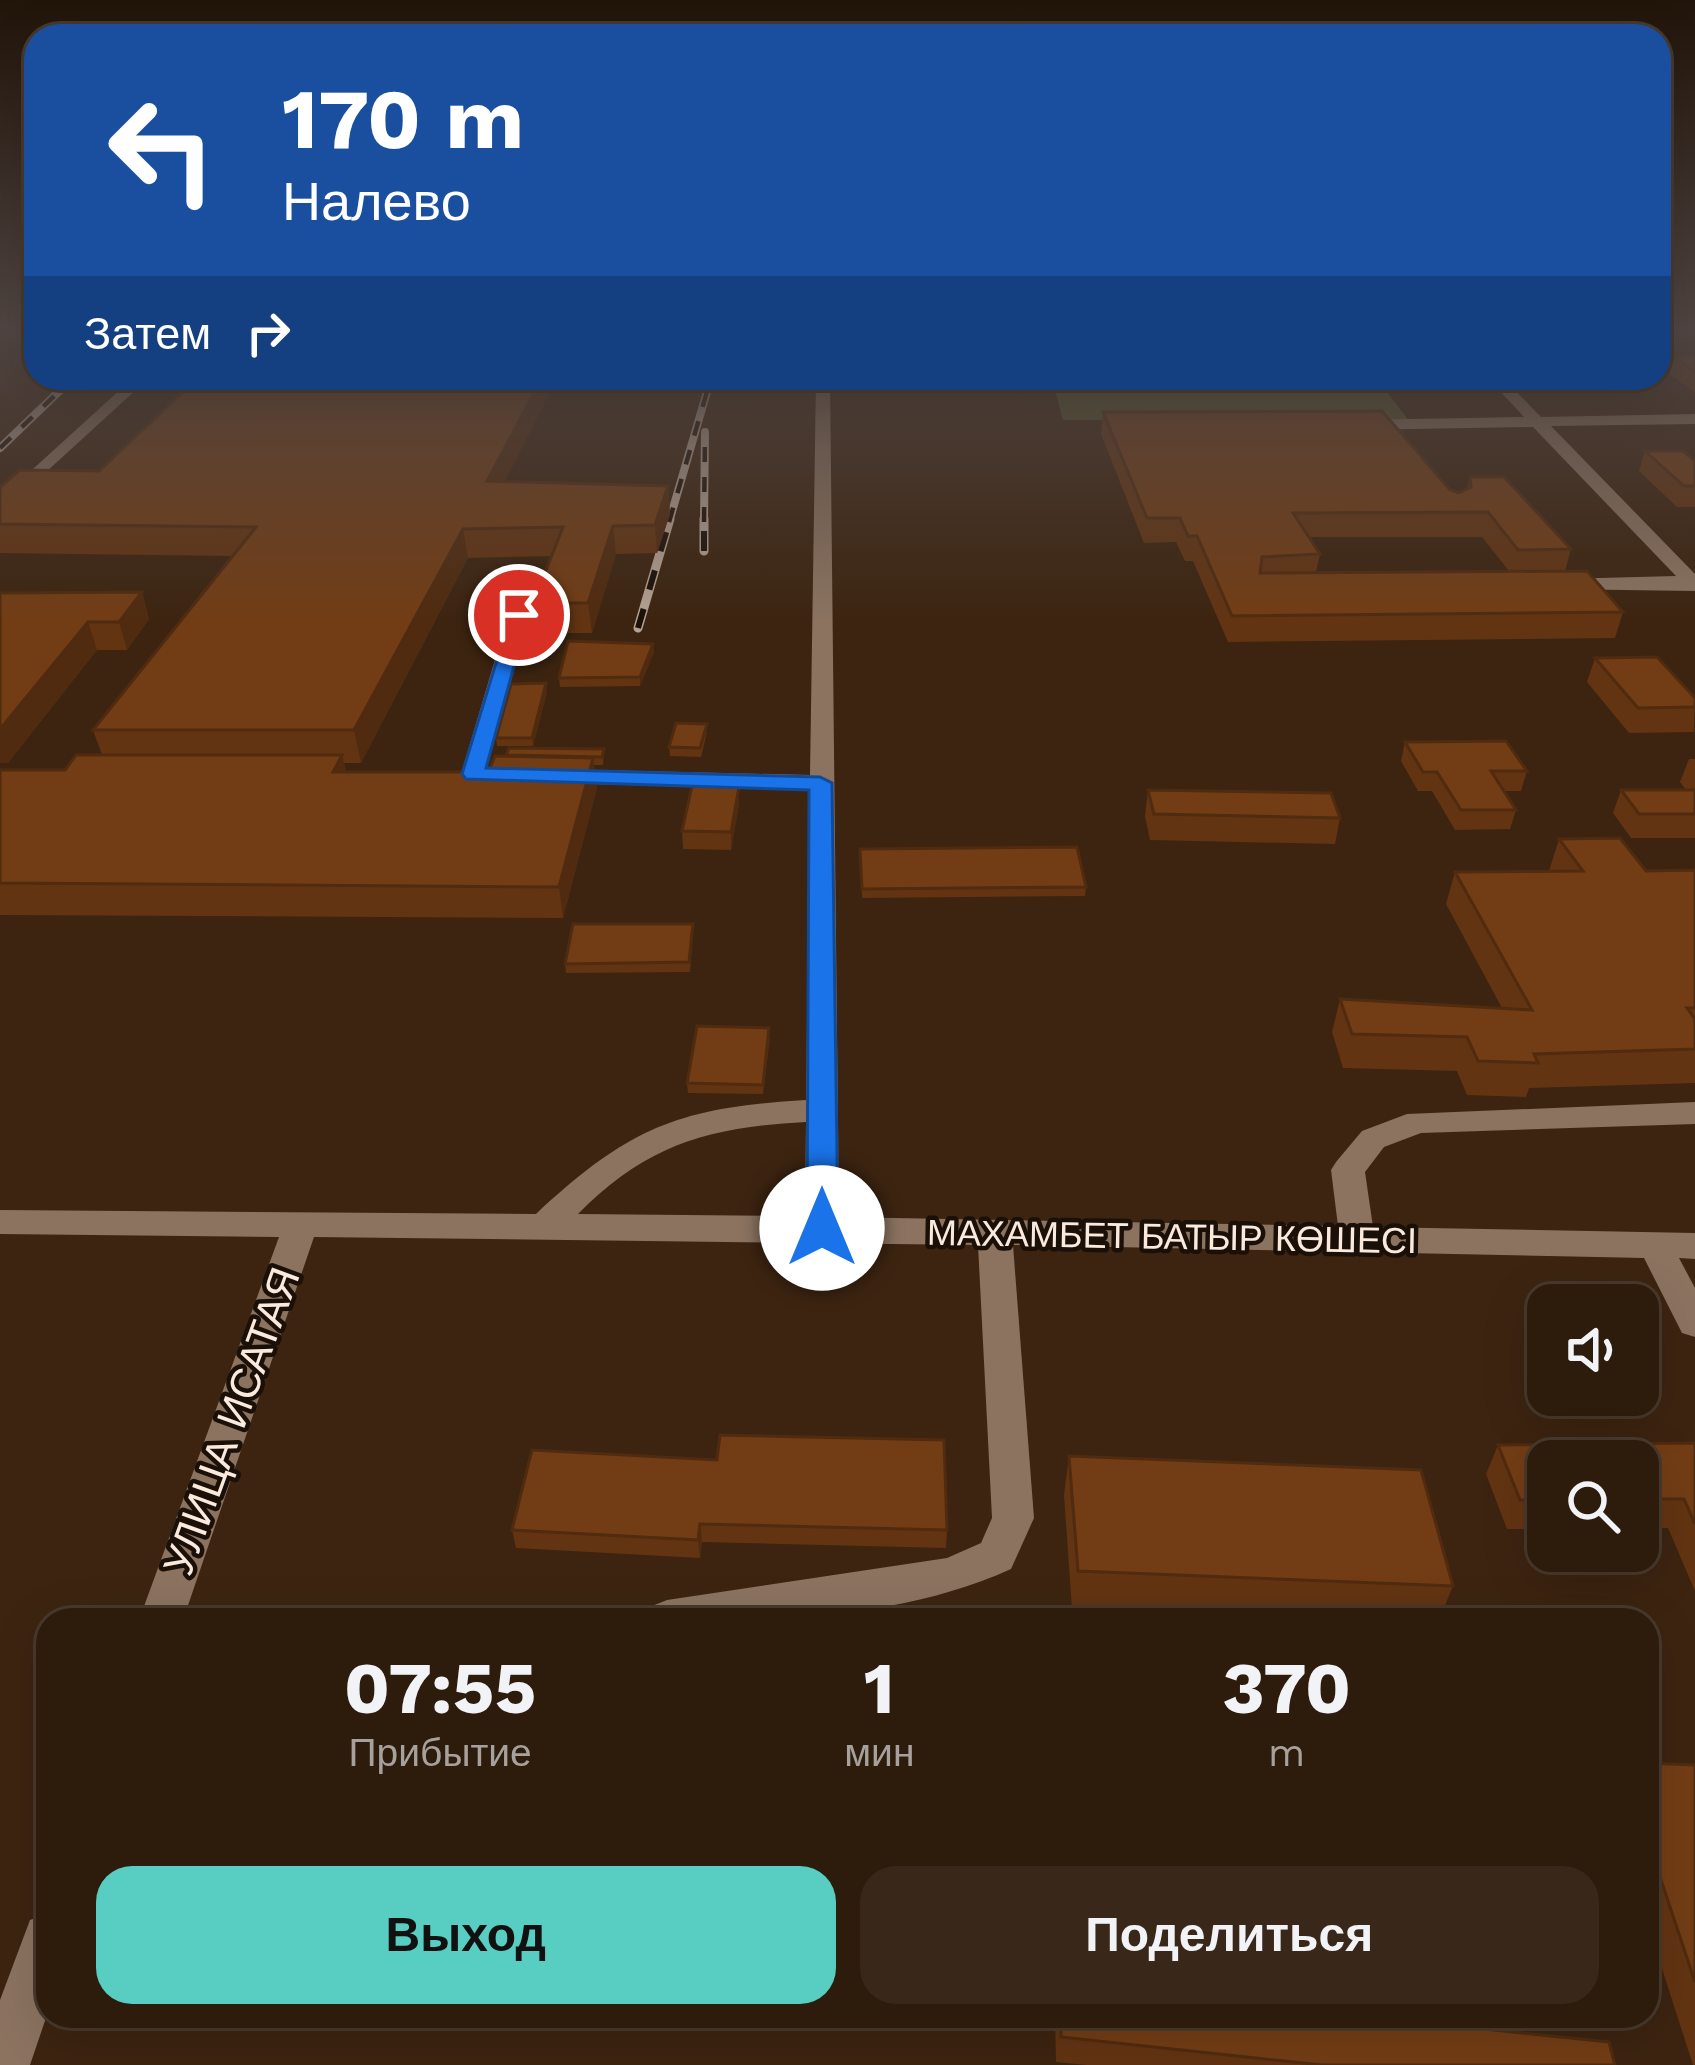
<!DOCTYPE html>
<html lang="ru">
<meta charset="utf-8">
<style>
body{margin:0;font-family:"Work Sans",sans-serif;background:#39281a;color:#f1f3f6;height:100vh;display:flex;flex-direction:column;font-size:45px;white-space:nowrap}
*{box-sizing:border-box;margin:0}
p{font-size:39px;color:#a7a19d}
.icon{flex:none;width:66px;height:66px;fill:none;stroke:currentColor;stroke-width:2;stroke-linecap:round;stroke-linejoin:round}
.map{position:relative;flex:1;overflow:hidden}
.drawer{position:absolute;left:36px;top:1608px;width:1623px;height:420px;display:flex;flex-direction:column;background:#2d1b0c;border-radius:36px;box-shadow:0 12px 48px #0002,0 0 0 3px #48392d}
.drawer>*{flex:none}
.top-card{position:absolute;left:24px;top:24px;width:1647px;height:366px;border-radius:36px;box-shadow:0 12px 48px #0002,0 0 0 3px #48392d;background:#1a4fa0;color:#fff;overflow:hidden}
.fabs{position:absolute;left:1527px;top:1284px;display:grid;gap:24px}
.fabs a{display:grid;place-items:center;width:132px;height:132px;border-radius:24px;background:#2d1b0c;box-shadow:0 12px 48px #0002,0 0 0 3px #48392d;font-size:60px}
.pin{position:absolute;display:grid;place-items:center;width:102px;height:102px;color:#fff;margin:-51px;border:6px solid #fff;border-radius:50%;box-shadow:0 3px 12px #0007}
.me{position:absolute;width:132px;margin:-66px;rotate:0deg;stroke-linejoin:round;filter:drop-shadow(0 0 9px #0008)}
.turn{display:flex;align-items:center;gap:42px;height:252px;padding:0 60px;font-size:54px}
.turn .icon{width:156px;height:156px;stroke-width:2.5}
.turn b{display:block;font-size:84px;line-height:102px}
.then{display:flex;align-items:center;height:114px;padding:0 60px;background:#0003;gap:24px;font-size:45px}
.eta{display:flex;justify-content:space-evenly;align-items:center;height:204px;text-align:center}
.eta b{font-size:72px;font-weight:700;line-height:84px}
.cta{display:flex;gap:24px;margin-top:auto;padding:24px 60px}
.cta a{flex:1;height:138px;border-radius:36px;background:#57cec1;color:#111;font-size:48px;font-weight:700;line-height:138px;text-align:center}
.cta a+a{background:#39281a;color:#f1f3f6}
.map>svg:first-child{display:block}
.green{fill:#54572b}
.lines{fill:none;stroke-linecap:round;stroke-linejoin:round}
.minor{fill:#8b7360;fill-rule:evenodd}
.rail-far1-casing{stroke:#b4a192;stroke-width:8}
.rail-casing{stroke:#b4a192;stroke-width:9}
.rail-far1{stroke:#1b1008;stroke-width:4.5;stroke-dasharray:15;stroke-linecap:butt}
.rail{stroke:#1b1008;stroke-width:6;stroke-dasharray:20;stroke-linecap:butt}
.wall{fill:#623412;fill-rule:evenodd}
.shaded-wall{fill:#502b0f}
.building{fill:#723d15;stroke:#502b0f;stroke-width:3}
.route{fill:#1a73e8;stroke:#114b97;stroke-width:3}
.labels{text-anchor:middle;stroke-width:9;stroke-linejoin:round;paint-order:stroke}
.street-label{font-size:36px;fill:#faeade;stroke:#1b1008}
.near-street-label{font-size:42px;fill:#faeade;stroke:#1b1008}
</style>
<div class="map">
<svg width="1695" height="2065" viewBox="0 0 1695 2065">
<rect width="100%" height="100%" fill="#3c2410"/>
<path class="green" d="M1086 378H1358L1384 388 1409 421 1063 420 1053 384Z"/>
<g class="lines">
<path class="minor" d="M133 378H149L0 514V499Z
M816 378H830L839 1217 1338 1226 1331 1170 1336 1162 1362 1131 1407 1114 1695 1102V1124L1421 1133 1384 1147 1365 1172 1373 1227 1695 1233V1259L1679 1258 1695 1288V1337L1682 1333 1644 1258 1013 1245 1034 1518 1011 1569C896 1621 769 1620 645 1620L652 1606 667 1600 947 1558 981 1543 992 1518 978 1245 314 1237 183 1620H139L279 1237 0 1234V1210L536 1214C630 1127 678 1108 806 1100L810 790 557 783 545 776 557 769 810 775ZM806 1122 805 1216 578 1214C647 1144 709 1127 806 1122Z
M1488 378H1503L1541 417 1695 414V424L1551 426 1695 574V591L1553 589 1550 585 1560 579 1676 576 1533 427 1355 430 1347 425 1355 420 1524 417Z
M530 570 540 576 485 774 473 781 464 779 461 774 520 576Z
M48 1913V2012L30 2065H0V2000L30 1920Z"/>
<g class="rail-far1-casing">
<path id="rail-far1" d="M742 388 743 378
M0 448 73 378
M669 522 711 378
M704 522 705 432"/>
</g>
<g class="rail-casing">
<path id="rail" d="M704 551V519
M638 628 670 519"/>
</g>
<use href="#rail-far1" class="rail-far1"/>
<use href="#rail" class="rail"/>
</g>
<path class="wall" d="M1672 356H1695V393L1667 372Z
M198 378H548L550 392 504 482 668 486 670 514 657 553 616 554 592 633H537L533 603 551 556 468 558 361 763H344L346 772H488L506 756 604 749 603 765H594L597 788 563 918 0 915V770H65L102 755 93 730 233 556 0 553V487L99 471Z
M1103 412 1459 493 1467 489 1470 477 1571 549 1565 571 1623 612 1615 638 1228 642 1193 561H1185L1176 542 1144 543 1101 434ZM1309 537H1482L1509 571 1316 572 1320 554Z
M1645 451 1695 461V507H1677L1639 471Z
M142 592 149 619 127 650H97L8 763 0 593Z
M654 652 640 686 560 687 559 678Z
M1595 658 1695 698 1694 732 1629 733 1587 682Z
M547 692 533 746H497L496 738Z
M707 732 701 757 670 756 669 747Z
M1405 742 1527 771 1521 791H1504L1516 810 1510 829 1455 830 1432 791H1418L1401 761Z
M1689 759H1695V838H1631L1613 813 1621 790H1686L1680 782Z
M739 787V804L731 850 683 849 682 831Z
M1148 790 1340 818 1335 844 1150 840 1145 816Z
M1559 839 1646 871 1695 870V1083L1529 1088 1526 1097 1467 1095 1457 1071 1343 1068 1332 1032 1340 999 1502 1008 1446 904 1455 872 1549 871Z
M860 849 1086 887 1085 896 862 898Z
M693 933 690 972 566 973 565 964Z
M770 1037 763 1094 688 1093 687 1083Z
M1695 1443V1591L1668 1528H1638V1461H1548V1529H1507L1486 1474 1498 1445Z
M532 1450 947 1530 946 1548 702 1542 700 1558 516 1548 512 1530Z
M1069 1456 1453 1586 1439 1620H1346L1072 1609 1064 1495Z
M1647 1763 1695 1765V2065H1693L1647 1922Z
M1055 2016H1359L1615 2065H1087L1056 2062Z"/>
<path class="shaded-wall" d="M542 378H548L550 392 491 509 487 481Z
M668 486 670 514 657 553 655 525Z
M613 526 616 554 592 633 588 603Z
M463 529 468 558 361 763 354 730Z
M142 592 149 619 127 650 119 622Z
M88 622 97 650 8 763H0V729Z
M653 644 654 652 640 686V677Z
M546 683 547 692 533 746 532 738Z
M342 755 349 785 333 772Z
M593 758 597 788 563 918 559 887Z
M739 787V804L731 850V832Z
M700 1524 702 1542 700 1558 698 1540Z"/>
<path class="building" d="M1672 356H1695V372Z
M198 378H542L487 481 668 486 655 525 613 526 588 603H533L563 527 463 529 354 730H93L256 527 0 524V487L20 470 99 471Z
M1382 411 1450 490 1459 493 1471 487 1470 477H1504L1571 549 1518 550 1488 512 1293 513 1320 554 1262 557 1260 573 1587 571 1623 612 1232 616 1197 536H1188L1180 518H1147L1103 412Z
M1645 451H1683L1695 461V486H1684Z
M142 592 119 622H88L0 729V593Z
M568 641 653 644 640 677 559 678Z
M1657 657 1695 698V707L1638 708 1595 658Z
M546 683 532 738H496L511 684Z
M676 723 707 724 700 748 669 747Z
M1506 741 1527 771H1491L1516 810H1461L1437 772H1423L1405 742Z
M509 748 604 749 602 757 506 755Z
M76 755H342L333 772H488L495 756 593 758 559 887 0 883V770H65Z
M692 786 739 787 731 832 682 831Z
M1148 790 1331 793 1340 818 1154 814Z
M1621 790H1695V814H1639Z
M1620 838 1646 871 1695 870V1008H1687L1695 1019V1049L1534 1054 1538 1063 1478 1061 1467 1037 1352 1034 1340 999 1532 1010 1455 872 1583 871 1559 839Z
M1077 847 1086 887 862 889 860 849Z
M573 924H693L689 962 565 964Z
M697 1026 769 1028 763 1085 687 1083Z
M720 1435 944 1440 947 1530 700 1524 698 1540 512 1530 532 1450 717 1460Z
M1695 1443V1524L1684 1499H1638V1461H1548V1500H1520L1498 1445Z
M1069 1456 1421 1470 1453 1586 1078 1571Z
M1647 1763 1695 1765V1982L1647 1838Z
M1061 2016H1359L1609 2042 1615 2065H1322L1061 2037Z"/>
<linearGradient id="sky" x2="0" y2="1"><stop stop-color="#211409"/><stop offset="0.53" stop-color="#504542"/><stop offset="1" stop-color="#504542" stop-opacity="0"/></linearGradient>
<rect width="1695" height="622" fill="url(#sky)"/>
<path class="route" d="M512 611 528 615 486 768 820 777 832 783 838 1228 833 1237H811L807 1228 809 790 466 779 462 774Z"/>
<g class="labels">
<g class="street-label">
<text transform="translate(1172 1236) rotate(1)" y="13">МАХАМБЕТ БАТЫР КӨШЕСІ</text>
</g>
<g class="near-street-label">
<text transform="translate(231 1421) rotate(-70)" y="15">УЛИЦА ИСАТАЯ</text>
</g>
</g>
</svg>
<div class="fabs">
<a><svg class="icon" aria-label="sound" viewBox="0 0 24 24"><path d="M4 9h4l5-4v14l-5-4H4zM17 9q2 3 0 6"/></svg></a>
<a><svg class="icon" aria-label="search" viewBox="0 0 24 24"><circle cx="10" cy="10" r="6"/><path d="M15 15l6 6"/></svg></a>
</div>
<div class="pin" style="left:519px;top:615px;background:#d93025"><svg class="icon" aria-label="arrive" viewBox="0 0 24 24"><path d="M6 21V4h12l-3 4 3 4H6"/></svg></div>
<svg class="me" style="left:822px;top:1228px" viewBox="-20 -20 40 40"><circle r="19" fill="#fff"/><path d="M0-13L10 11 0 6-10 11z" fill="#1a73e8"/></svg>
<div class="top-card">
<div class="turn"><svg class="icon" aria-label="left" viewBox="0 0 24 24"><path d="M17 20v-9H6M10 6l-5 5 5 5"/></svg><div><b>170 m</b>Налево</div></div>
<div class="then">Затем<svg class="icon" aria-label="right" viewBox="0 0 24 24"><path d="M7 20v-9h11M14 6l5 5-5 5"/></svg></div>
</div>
<section class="drawer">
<div class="eta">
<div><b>07:55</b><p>Прибытие</p></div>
<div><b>1</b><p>мин</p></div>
<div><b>370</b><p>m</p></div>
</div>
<div class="cta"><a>Выход</a><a>Поделиться</a></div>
</section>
</div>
